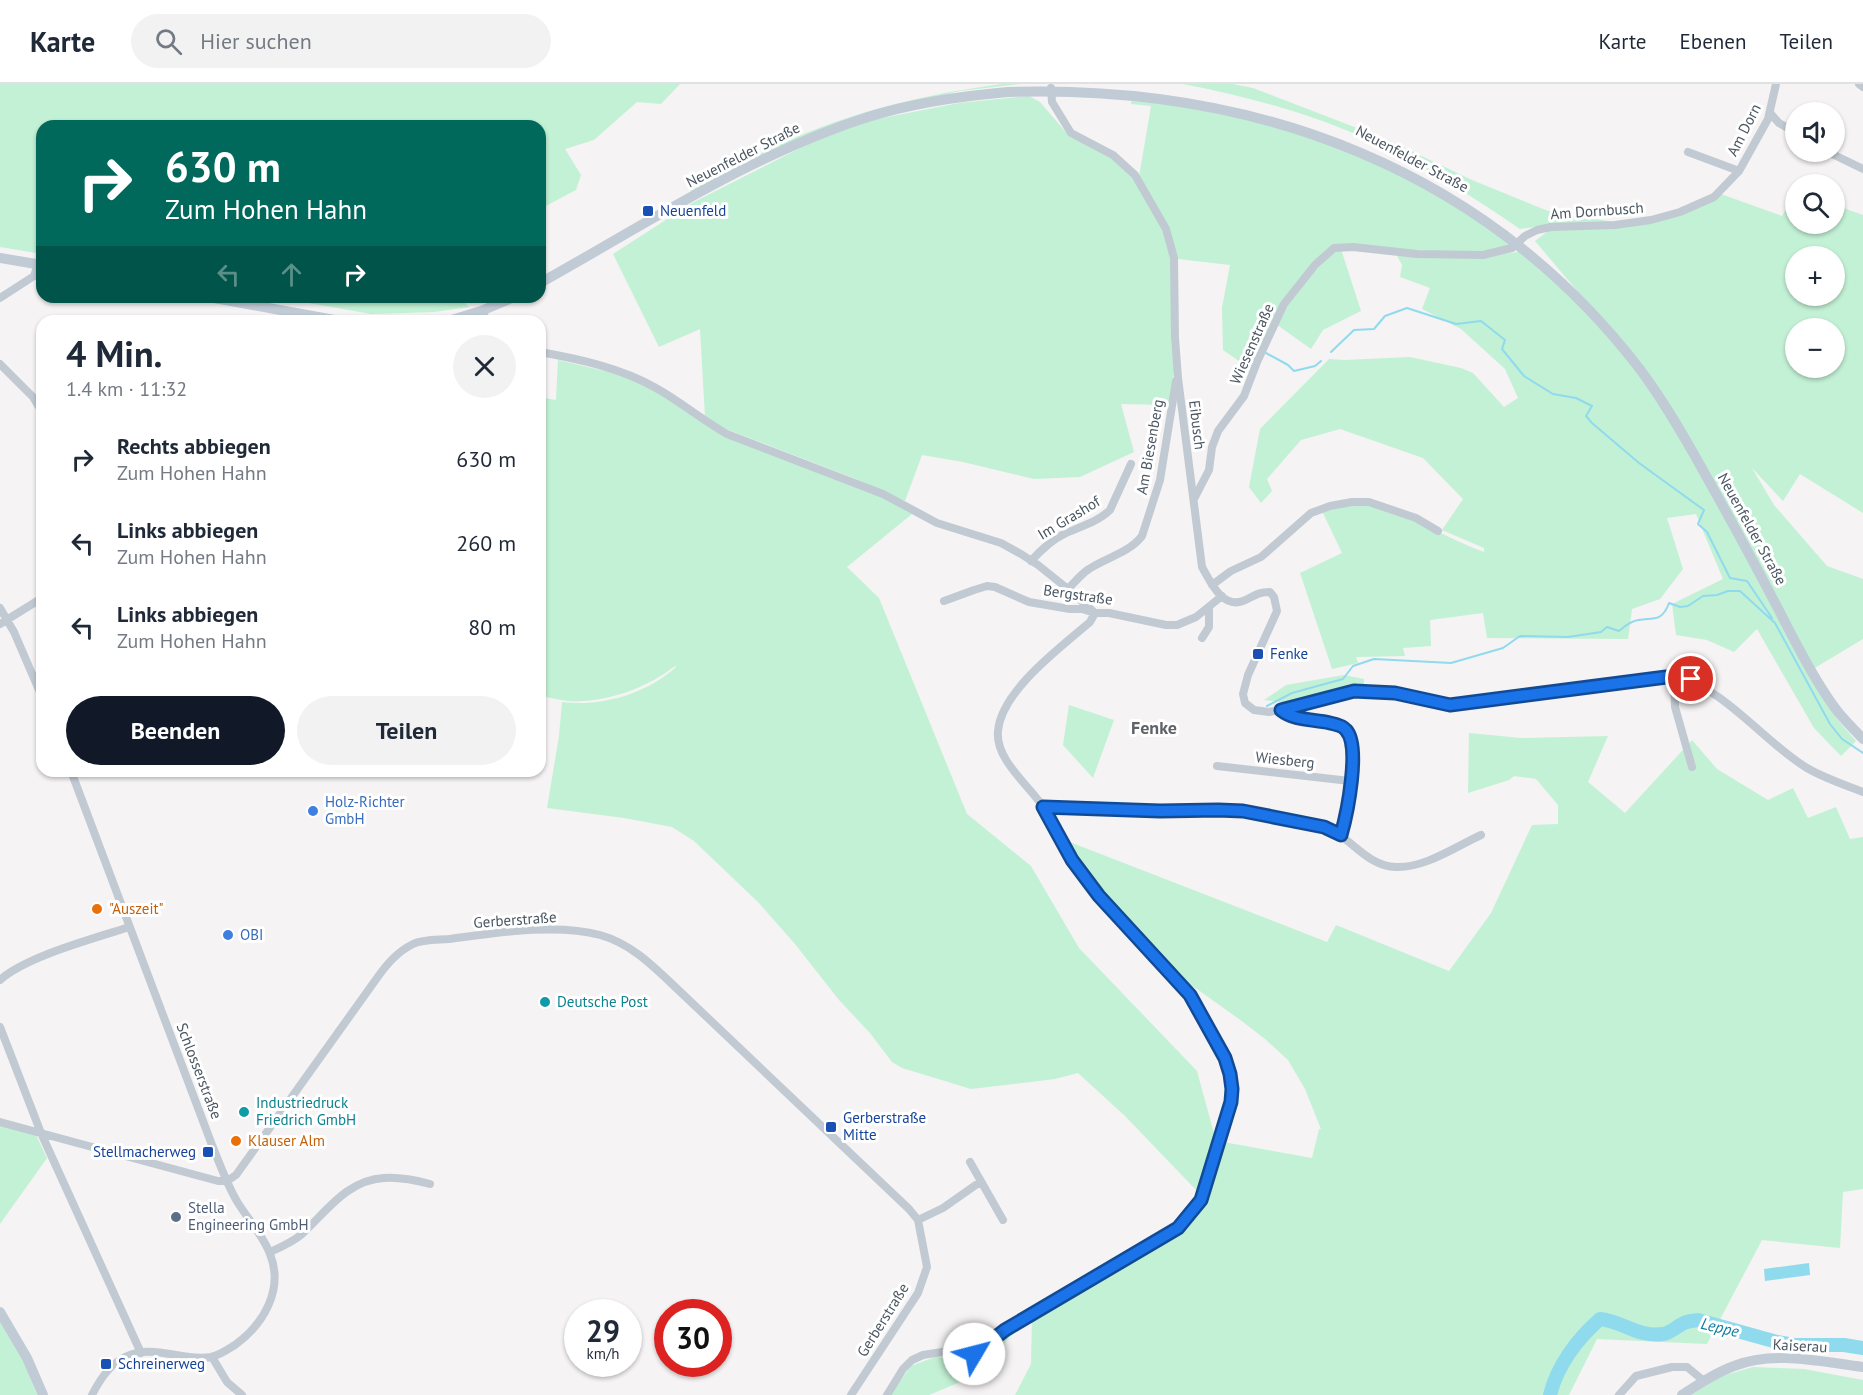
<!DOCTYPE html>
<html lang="de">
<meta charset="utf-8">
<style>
body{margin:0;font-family:"PT Sans",sans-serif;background:#f2f2f3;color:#1f2937;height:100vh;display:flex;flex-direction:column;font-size:22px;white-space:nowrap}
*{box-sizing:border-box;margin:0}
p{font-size:20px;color:#747a83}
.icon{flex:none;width:33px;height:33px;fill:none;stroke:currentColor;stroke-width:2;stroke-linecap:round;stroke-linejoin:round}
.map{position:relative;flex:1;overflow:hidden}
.side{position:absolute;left:36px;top:231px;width:510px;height:462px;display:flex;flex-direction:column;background:#fff;border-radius:18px;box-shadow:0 2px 4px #0004}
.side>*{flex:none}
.top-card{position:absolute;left:36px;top:36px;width:510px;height:183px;border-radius:18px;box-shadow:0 2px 4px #0004;background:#00695c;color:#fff;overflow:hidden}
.tools{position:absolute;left:1785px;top:18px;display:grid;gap:12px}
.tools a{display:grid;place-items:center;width:60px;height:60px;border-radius:50%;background:#fff;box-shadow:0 2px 4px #0004;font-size:30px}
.speed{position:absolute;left:564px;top:1215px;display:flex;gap:12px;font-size:30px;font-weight:700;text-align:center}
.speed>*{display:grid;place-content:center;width:78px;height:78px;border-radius:50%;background:#fff;box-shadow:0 2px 4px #0004;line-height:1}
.speed small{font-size:15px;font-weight:400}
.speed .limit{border:9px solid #d22;background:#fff;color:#111}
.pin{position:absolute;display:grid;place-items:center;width:51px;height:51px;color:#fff;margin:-26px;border:3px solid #fff;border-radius:50%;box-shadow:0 2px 6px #0007}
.me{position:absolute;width:66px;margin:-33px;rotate:53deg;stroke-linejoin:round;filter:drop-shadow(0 0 4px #0008)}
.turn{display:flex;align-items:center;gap:21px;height:126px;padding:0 30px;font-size:27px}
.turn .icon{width:78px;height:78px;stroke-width:2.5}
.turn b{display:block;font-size:42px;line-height:51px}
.lanes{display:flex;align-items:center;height:57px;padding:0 30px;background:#0003;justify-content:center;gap:30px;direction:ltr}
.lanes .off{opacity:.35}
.round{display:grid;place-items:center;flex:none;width:63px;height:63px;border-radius:32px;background:#f2f2f3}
.headline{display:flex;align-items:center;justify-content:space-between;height:102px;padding:0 30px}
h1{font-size:36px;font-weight:700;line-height:45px}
.primary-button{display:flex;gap:12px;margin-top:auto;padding:12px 30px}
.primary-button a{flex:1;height:69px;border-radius:36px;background:#111827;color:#fff;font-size:24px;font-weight:700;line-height:69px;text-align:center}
.primary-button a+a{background:#f2f2f3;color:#1f2937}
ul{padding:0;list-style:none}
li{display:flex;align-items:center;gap:18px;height:84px;padding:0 30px}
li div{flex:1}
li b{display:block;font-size:22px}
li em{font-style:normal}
header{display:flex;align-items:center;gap:36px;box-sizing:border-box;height:84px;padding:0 30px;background:#fff;border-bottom:2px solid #e0e1e3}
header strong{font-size:28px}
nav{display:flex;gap:33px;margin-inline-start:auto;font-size:21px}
.search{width:420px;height:54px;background:#f2f2f3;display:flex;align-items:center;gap:15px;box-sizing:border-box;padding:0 21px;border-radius:33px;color:#747a83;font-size:22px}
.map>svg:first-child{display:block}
.green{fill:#c3f1d5;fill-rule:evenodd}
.water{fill:#90daee}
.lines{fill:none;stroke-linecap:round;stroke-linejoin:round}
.stream{stroke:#90daee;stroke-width:2}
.river{stroke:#90daee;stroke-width:14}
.minor{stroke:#c1cad2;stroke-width:8}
.secondary{stroke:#c1cbd6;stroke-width:10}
.route-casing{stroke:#114b97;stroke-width:15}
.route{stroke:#1a73e8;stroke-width:10}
.transit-dot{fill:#1a4fb4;stroke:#fff;stroke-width:2}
.shop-dot{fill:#3f7fe0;stroke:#fff;stroke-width:2}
.food-dot{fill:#e8710a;stroke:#fff;stroke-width:2}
.culture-dot{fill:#0f9aa8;stroke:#fff;stroke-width:2}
.service-dot{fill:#5c6f8a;stroke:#fff;stroke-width:2}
.labels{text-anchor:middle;stroke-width:6;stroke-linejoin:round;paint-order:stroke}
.street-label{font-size:15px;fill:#4a5661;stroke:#fff}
.transit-label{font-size:15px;fill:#164399;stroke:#fff;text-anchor:start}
.shop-label{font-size:15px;fill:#366cbe;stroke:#fff;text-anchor:start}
.food-label{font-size:15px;fill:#c56008;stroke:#fff;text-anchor:start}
.culture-label{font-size:15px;fill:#0d838f;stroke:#fff;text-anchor:start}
.service-label{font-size:15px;fill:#4e5e75;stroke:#fff;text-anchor:start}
.water-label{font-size:16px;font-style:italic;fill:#0c7c9b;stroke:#fff}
.quarter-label{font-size:18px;font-weight:bold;fill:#5f6368;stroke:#fff}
</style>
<header>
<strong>Karte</strong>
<div class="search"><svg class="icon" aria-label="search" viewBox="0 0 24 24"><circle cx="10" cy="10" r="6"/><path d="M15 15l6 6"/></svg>Hier suchen</div>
<nav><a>Karte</a><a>Ebenen</a><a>Teilen</a></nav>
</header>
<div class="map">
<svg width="1863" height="1311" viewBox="0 0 1863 1311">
<rect width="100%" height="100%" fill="#f5f3f3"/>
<path class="green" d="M0 0H680L661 20 637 18 594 56 565 65 581 91 576 106 540 125V42H42V170L0 163Z
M1002 0H1020L960 7 897 22 691 108 690 107C719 91 749 74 780 60 851 28 925 10 1002 0Z
M1183 0H1233L1253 4 1388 56 1472 96 1548 127 1614 138 1553 140 1520 145C1473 113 1425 82 1375 59 1314 30 1249 13 1183 0Z
M1029 12 1040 18 1070 53 1111 72 1133 92 1164 146 1171 174V256L1174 287 1169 321 1121 320 1134 368 1080 393 1034 395 963 378 922 371 905 417 856 395 721 343 705 333 700 245 659 263 613 170 692 119 814 57 872 36 959 19Z
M1132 12 1228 23 1369 73 1465 123 1512 160 1483 169 1334 163 1284 219 1252 286 1223 266 1222 224 1230 181 1178 175 1139 93 1151 22 1131 20Z
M1721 110 1782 132 1795 111 1796 140H1834L1835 121 1863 131V429L1800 390 1783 417 1752 384 1774 421 1827 482 1863 495V555L1808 588 1837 635 1856 657 1841 672 1814 644 1757 545 1734 568 1707 556 1676 551 1672 520 1723 495 1696 430 1667 434 1683 485 1660 515 1632 525 1628 555 1487 554 1483 529 1430 536 1431 562 1403 564 1405 572 1356 573 1358 579 1332 585 1300 489 1342 469 1322 427C1336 424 1353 419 1368 421 1409 429 1445 454 1484 468V464L1442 446 1463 415 1423 374 1340 345 1301 356 1267 395 1272 407 1261 419 1249 403 1260 345 1329 275 1345 276 1410 273 1461 284 1473 289 1504 323 1518 314 1505 285 1461 245 1422 225 1430 204 1400 193 1402 181 1395 168 1486 173 1523 167 1589 221 1535 157 1551 145 1649 139ZM1796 172H1834V212H1796ZM1796 244H1834V284H1796Z
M1341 165 1361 227 1323 246 1311 265 1276 240 1300 202 1335 167Z
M275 213H459L469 223 434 228 371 230Z
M558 276 622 291 655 306 713 346 880 411 912 430 847 483 879 514 967 730 1031 782 1079 864 1197 987 1215 1053 1198 1108 1125 1032 1078 989 1055 995 971 1005 902 984 892 978 870 949 839 916 795 860 759 819 694 757 672 743 624 734 547 724 559 652 562 618C602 623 646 610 676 583L675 582C649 602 616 615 583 617 569 619 553 614 540 612V313L556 316Z
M1344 591 1364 595V602L1299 620 1264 616 1286 601Z
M1069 621 1114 636 1093 694 1063 661Z
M1469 649 1521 654 1608 652 1588 698 1625 729 1692 656 1717 685 1768 716 1793 704 1808 734 1836 723 1850 755 1863 753V1105L1843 1108 1840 1164 1762 1156 1707 1260 1597 1255 1569 1311H1015L1031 1280 1032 1235 1179 1147 1211 1105 1223 1058 1312 1074 1319 1045H1321L1305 1005 1288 976 1265 955 1243 938 1197 905 1176 893 1134 848 1073 775 1062 755 1327 858 1336 841 1449 887 1491 829 1532 741 1558 740V721L1536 695 1514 692 1509 696 1468 709Z
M0 1041 36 1051 47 1074 0 1140Z
M0 1236 23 1275 37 1311H0Z
M1023 1240 970 1294 929 1311H890L911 1282 935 1273 974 1276Z
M1753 1283 1804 1285 1863 1296V1311H1691L1722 1292Z"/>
<path class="water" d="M1809 1179 1810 1191 1765 1197 1764 1185Z"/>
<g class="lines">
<path class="stream" d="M1331 268 1354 246 1374 245 1385 232 1407 224 1456 240 1481 237 1505 256 1502 265 1524 292 1553 310 1576 314 1592 322 1586 332 1592 339 1639 379 1704 426 1698 440 1707 448 1730 494 1747 497 1772 534
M1266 269 1288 281 1294 287 1315 282 1321 277
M1267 622 1292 609 1343 595 1353 582 1374 575 1451 579 1503 564 1520 552 1568 553 1601 548 1607 543 1619 547C1623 544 1627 540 1632 538 1648 531 1661 542 1669 519L1680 523 1688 522 1703 512 1717 511 1728 507H1740L1775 539 1830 640 1842 655 1863 669"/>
<path class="river" d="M1550 1311C1557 1282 1577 1255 1600 1235 1622 1237 1639 1254 1663 1250 1671 1249 1677 1242 1684 1239 1688 1237 1693 1237 1698 1236L1777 1258 1794 1261H1844L1863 1264"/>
<path class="minor" d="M1859 0 1863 3
M1051 4 1052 18 1071 49 1113 71 1135 91 1166 145 1174 174 1175 254 1178 294 1202 483C1210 497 1222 525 1243 517 1254 513 1256 508 1270 508L1274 513 1277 527 1248 591 1243 610 1245 619 1254 626 1269 628 1299 622 1354 607 1395 609 1450 621 1674 592C1723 602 1765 659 1807 684 1824 694 1845 701 1863 708
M1770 29 1779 39 1796 49
M1688 68 1739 87
M1828 68 1863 85
M0 214 34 192 38 180
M481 227 488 237
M540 268C579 275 621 284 656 304 681 318 702 336 727 350L883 410 937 439 1001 459 1021 470 1038 481 1068 505 1095 529
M0 280 33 313 42 328
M1194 415 1209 386 1212 363 1218 347 1244 312 1257 278 1284 220 1315 181 1334 164 1353 163 1417 170 1483 171 1512 164 1525 152 1537 146 1551 143 1615 141 1651 136 1680 128 1714 113 1739 87 1768 35 1776 0
M1031 477C1041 466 1051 456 1064 450 1079 443 1098 438 1110 426L1131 380
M1212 501 1231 487 1261 473 1311 429 1330 422 1352 418H1369L1416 434 1438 447
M1068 505C1075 498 1081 490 1089 485 1107 473 1129 469 1142 452L1160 396 1176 297
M944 517 974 506 987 502 995 503 1029 518 1070 525H1082L1095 529H1109L1166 541H1177L1196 533 1222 512
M0 524 14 548 42 613
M0 540 42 514
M1202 554 1209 543V524
M1674 592 1675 623 1692 683
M1281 626C1295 637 1312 635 1330 639 1340 641 1347 645 1351 654 1359 670 1346 732 1341 751
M1217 682 1350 697
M71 687 212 1061C220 1080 227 1101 238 1119 248 1135 264 1153 270 1170 284 1205 264 1240 235 1261 227 1266 220 1271 211 1273 182 1278 153 1259 125 1273 110 1280 99 1297 92 1311
M1043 723C1083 725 1123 728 1162 727 1188 727 1214 725 1240 727 1266 729 1295 736 1321 742 1349 749 1364 782 1396 783 1425 784 1455 763 1481 751
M0 896C27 872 93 855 129 843
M0 943 41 1049 141 1269
M0 1038 218 1097H227L236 1091 377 894C387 880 397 868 413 860 423 855 438 856 449 855 495 849 556 839 600 851 629 859 650 879 671 899L909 1125 918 1136 927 1183 918 1209 851 1311
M970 1078 1003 1136
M918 1136 943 1124 980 1098
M270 1168C281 1163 293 1158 302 1150 327 1127 347 1096 384 1094 399 1093 415 1096 430 1100
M212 1273 227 1298 242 1311
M887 1311 903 1285 912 1276 923 1271 942 1268 961 1272 974 1270 1005 1246 1178 1144 1201 1116 1231 1018C1233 991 1224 972 1211 949 1204 936 1197 922 1188 910 1162 875 1128 846 1099 812 1090 801 1080 788 1072 776 1061 760 1054 740 1044 724 1030 702 995 676 998 647 1001 607 1061 563 1090 538L1095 529
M1619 1311 1636 1292 1672 1283H1687L1704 1297"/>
<path class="secondary" d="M0 174 42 181
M540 199C646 140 752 70 868 33 913 19 961 12 1008 8 1258 0 1485 85 1639 284 1664 317 1685 354 1705 390 1728 431 1751 473 1773 515 1792 551 1811 591 1835 624 1843 635 1854 645 1863 655
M209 213 340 237
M448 237 481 227 514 213
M0 1228 27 1274 43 1311
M1682 1311C1699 1300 1715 1289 1734 1282 1774 1266 1822 1278 1863 1283"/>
</g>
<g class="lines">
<g class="route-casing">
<path id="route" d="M974 1270 1005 1246 1178 1144 1201 1116 1231 1018 1232 1005 1230 990 1225 974 1190 911 1099 812 1072 776 1043 723 1160 727 1218 726 1243 727 1324 743 1341 751C1347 730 1361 662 1346 646 1343 642 1335 640 1330 639 1313 635 1295 637 1281 626L1354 607 1395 609 1450 621 1674 592 1691 595"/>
</g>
<use href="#route" class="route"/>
</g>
<g class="transit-dot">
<rect x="642" y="121" width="12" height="12" rx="3"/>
<rect x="1252" y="564" width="12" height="12" rx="3"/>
<rect x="825" y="1037" width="12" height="12" rx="3"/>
<rect x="202" y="1062" width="12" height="12" rx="3"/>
<rect x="100" y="1274" width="12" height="12" rx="3"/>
</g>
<g class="shop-dot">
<circle cx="313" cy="727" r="6"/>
<circle cx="228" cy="851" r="6"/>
</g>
<g class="food-dot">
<circle cx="97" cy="825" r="6"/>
<circle cx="236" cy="1057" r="6"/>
</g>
<g class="culture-dot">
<circle cx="545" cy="918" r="6"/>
<circle cx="244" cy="1028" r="6"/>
</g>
<circle class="service-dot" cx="176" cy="1133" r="6"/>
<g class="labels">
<g class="street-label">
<text transform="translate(1744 46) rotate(-63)" y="5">Am Dorn</text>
<text transform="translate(743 71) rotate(-27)" y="5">Neuenfelder Straße</text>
<text transform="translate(1412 75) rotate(28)" y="5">Neuenfelder Straße</text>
<text transform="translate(1597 127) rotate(-4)" y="5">Am Dornbusch</text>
<text transform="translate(1252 260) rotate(-66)" y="5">Wiesenstraße</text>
<text transform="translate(1197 341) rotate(83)" y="5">Eibusch</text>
<text transform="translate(1150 363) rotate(-80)" y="5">Am Biesenberg</text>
<text transform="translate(1069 434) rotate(-31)" y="5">Im Grashof</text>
<text transform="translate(1752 445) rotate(61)" y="5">Neuenfelder Straße</text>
<text transform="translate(1078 511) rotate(8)" y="5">Bergstraße</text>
<text transform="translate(1285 676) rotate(6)" y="5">Wiesberg</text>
<text transform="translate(515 836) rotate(-4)" y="5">Gerberstraße</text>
<text transform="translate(199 987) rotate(69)" y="5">Schlosserstraße</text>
<text transform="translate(883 1236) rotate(-58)" y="5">Gerberstraße</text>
<text transform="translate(1800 1262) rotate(3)" y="5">Kaiserau</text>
</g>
<g class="transit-label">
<text x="660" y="132">Neuenfeld</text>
<text x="1270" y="575">Fenke</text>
<text x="843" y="1039">Gerberstraße<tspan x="843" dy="17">Mitte</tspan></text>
<text x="196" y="1073" text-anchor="end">Stellmacherweg</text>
<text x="118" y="1285">Schreinerweg</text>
</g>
<g class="shop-label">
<text x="325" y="723">Holz-Richter<tspan x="325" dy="17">GmbH</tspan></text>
<text x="240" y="856">OBI</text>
</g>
<g class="food-label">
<text x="109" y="830">"Auszeit"</text>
<text x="248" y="1062">Klauser Alm</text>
</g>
<g class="culture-label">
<text x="557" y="923">Deutsche Post</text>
<text x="256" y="1024">Industriedruck<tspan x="256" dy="17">Friedrich GmbH</tspan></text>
</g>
<g class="service-label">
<text x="188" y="1129">Stella<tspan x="188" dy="17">Engineering GmbH</tspan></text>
</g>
<g class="water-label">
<text transform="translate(1720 1243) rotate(13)" y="6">Leppe</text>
</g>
<g class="quarter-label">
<text x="1154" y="650">Fenke</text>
</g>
</g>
</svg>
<div class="tools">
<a><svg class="icon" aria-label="sound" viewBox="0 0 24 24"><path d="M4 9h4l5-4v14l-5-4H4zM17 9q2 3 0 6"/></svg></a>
<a><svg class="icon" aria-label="search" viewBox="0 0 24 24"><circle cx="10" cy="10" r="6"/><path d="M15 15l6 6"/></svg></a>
<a>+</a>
<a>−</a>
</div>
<div class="speed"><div>29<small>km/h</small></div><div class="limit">30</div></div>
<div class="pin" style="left:1691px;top:595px;background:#d93025"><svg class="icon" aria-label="arrive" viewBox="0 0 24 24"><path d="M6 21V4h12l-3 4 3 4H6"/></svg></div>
<svg class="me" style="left:974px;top:1270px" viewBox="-20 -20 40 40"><circle r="19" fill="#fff"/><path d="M0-13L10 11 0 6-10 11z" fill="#1a73e8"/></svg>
<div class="top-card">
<div class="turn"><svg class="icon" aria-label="right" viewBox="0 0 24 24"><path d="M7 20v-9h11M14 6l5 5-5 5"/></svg><div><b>630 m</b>Zum Hohen Hahn</div></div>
<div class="lanes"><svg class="icon off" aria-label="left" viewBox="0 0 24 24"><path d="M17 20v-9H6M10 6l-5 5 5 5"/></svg><svg class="icon off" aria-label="ahead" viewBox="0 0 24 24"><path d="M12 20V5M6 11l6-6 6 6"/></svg><svg class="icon" aria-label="right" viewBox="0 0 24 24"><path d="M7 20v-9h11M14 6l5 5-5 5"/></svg></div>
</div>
<section class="side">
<div class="headline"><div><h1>4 Min.</h1><p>1.4 km · 11:32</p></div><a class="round"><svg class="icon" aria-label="close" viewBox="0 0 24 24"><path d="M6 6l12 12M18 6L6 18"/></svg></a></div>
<ul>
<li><svg class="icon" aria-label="right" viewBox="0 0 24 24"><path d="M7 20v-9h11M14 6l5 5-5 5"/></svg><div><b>Rechts abbiegen</b><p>Zum Hohen Hahn</p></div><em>630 m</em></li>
<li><svg class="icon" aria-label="left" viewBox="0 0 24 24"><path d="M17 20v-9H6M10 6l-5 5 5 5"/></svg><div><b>Links abbiegen</b><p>Zum Hohen Hahn</p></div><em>260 m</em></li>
<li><svg class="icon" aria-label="left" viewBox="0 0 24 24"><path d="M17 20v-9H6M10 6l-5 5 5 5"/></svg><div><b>Links abbiegen</b><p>Zum Hohen Hahn</p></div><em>80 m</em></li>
</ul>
<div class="primary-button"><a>Beenden</a><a>Teilen</a></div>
</section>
</div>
